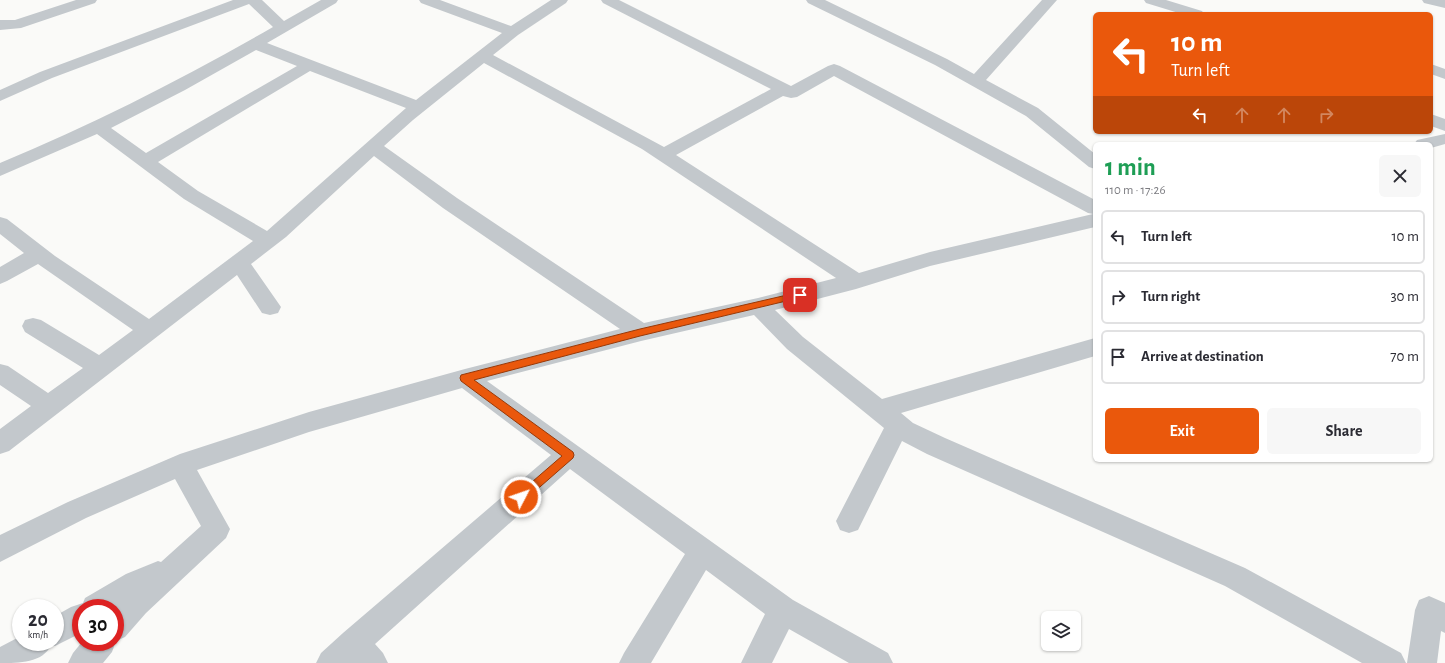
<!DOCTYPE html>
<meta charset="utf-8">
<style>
body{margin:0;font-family:"Alegreya Sans",sans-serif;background:#f7f7f7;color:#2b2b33;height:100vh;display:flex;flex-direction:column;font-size:15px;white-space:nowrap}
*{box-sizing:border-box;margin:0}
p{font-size:13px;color:#7c7c81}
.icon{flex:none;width:22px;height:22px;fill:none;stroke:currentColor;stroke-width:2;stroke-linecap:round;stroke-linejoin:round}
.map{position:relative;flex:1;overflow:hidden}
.drawer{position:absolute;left:1093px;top:142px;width:340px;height:320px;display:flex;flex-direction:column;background:#fff;border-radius:6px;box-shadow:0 1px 3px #0004}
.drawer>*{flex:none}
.banner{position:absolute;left:1093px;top:12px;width:340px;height:122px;border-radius:6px;box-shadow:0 1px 3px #0004;background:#ea580c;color:#fff;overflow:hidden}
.fabs{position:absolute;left:1041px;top:611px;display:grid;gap:8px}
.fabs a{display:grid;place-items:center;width:40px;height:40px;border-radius:6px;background:#fff;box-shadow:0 1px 3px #0004;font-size:20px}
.speed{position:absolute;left:12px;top:599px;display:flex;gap:8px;font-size:20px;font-weight:700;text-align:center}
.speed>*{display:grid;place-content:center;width:52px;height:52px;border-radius:50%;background:#fff;box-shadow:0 1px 3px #0004;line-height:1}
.speed small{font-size:10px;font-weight:400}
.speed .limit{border:6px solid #d22;background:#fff;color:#111}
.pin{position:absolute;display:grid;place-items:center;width:34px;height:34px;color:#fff;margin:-17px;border-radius:8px;box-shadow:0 2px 6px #0006}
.me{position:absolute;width:44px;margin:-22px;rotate:49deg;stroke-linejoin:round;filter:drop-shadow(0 0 3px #0008)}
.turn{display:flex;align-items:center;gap:14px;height:84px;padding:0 12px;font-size:18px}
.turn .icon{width:52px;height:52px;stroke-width:2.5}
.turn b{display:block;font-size:28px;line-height:34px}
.lanes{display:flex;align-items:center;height:38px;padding:0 12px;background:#0003;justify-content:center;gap:20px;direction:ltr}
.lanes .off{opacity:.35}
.round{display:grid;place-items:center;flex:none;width:42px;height:42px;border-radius:6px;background:#f7f7f7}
.summary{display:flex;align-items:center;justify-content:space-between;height:68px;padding:0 12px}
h1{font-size:24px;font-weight:700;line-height:30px;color:#1e9e55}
.action{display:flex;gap:8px;margin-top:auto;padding:8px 12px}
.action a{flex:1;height:46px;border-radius:6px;background:#ea580c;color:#fff;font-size:16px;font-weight:700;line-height:46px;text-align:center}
.action a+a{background:#f7f7f7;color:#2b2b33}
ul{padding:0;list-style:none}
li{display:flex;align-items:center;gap:12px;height:54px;margin:0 8px 6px;padding:0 4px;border:2px solid #e1e1e2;border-radius:6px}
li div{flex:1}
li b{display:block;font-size:15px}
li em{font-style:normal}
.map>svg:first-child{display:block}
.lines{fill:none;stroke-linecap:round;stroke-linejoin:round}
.minor{fill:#c3c8cc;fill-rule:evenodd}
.route{fill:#ea580c;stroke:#983908}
</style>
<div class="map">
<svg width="1445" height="663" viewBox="0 0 1445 663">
<rect width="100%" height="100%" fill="#fafaf8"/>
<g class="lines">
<path class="minor" d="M76 0H97L95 3 21 28 0 30V20H15Z
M233 0H262L284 21 321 0H338L336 3 267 43 416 100 502 33 421 3 419 0H440L511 26 551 0H568L566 3 518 35 493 55 664 147 771 89 603 3 601 0H619L791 86 828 66 834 64 840 66 1095 200V227L930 266 856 289 775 310 803 337 882 399 1095 338V356L901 413 913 423 945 438 1245 568 1401 653 1406 663H1362L1225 586 927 454 902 441 858 530 849 533 840 530 836 521 884 428 787 349 754 315 641 341 487 381 793 600 888 653 893 663H849L789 629 772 663H741L765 614 706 570 651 663H619L624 653 685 554 570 469 375 644 383 653 388 663H316L321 653 343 633 551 455 462 388 309 432 197 470 230 529 226 538 146 613 125 637 116 641 112 652 103 663H68L73 653 82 642H115V608H81V633L55 646 51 645C43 663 19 663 0 663V647L21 636V642H55V616L71 607 83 603 85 598 126 574 158 561 161 562 201 526 175 479 86 518 0 562V535L68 502 180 454 309 412 465 369 620 329 443 208 374 156 286 237 251 264 281 307 278 313 270 315 262 313 237 275 9 451 0 454V429L31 406 0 385V364L8 366 48 393 83 368 25 332 22 326 25 320 33 318 41 320 99 355 133 330 38 264 7 281 0 284V267L24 253 0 234V217L7 219 55 256 149 319 253 241 184 199 97 134 0 176V163C94 124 184 78 273 27L249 4 52 78 0 101V90L40 72ZM256 50 297 66 146 153 111 128 185 90ZM484 63 642 149 836 278 758 298 644 323 457 198 384 146 413 120ZM310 71 406 108 267 231 198 191 158 162ZM834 76 1088 213 1093 214 930 252 859 273 676 155 783 96 791 98 797 97Z
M806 0H825L947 59 974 74 1042 0H1057L986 80 1038 108 1095 154V169L1089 167 1026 116 935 65 808 3Z
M1144 0H1166L1202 11 1204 14H1182L1146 3Z
M1422 0H1445V8L1424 3Z
M1431 64 1445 69V79L1431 74Z
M1431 114 1445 119V131L1431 126Z
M1445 134V144L1431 148V144H1414L1417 140Z
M1429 596 1445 603V633L1441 631 1437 663H1407L1415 610 1419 600Z"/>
</g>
<path class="route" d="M800 292 803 293 804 295 803 297 640 336 474 380 573 452 574 455 573 458 525 500 521 502 518 500 516 497 518 494 562 456 461 381 460 378 461 375 640 329Z"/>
</svg>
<div class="fabs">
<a><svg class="icon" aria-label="layers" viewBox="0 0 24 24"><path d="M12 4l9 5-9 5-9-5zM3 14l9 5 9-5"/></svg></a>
</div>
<div class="speed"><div>20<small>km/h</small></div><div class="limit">30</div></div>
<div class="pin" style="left:800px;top:295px;background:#d93025"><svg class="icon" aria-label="arrive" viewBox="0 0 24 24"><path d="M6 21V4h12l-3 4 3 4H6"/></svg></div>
<svg class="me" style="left:521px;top:497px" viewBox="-20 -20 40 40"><circle r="17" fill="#ea580c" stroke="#fff" stroke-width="3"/><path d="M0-11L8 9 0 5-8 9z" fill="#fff"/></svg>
<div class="banner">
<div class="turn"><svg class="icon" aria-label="left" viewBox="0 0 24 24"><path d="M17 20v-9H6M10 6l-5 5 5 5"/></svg><div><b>10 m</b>Turn left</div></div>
<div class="lanes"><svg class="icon" aria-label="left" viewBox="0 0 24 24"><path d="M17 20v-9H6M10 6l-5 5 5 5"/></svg><svg class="icon off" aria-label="ahead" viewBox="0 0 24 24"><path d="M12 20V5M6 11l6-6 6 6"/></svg><svg class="icon off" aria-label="ahead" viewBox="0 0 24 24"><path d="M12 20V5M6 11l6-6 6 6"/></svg><svg class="icon off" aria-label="right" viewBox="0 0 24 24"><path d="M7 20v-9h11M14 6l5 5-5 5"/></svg></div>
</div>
<section class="drawer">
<div class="summary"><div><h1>1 min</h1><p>110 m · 17:26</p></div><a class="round"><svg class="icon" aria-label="close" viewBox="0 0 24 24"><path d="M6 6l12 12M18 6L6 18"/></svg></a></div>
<ul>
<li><svg class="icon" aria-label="left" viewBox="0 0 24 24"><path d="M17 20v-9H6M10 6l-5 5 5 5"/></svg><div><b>Turn left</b></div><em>10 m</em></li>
<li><svg class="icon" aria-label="right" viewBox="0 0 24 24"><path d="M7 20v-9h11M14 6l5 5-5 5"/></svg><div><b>Turn right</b></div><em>30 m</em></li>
<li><svg class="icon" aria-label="arrive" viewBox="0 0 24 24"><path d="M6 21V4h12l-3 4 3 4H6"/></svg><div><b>Arrive at destination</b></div><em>70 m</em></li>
</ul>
<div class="action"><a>Exit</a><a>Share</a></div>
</section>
</div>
